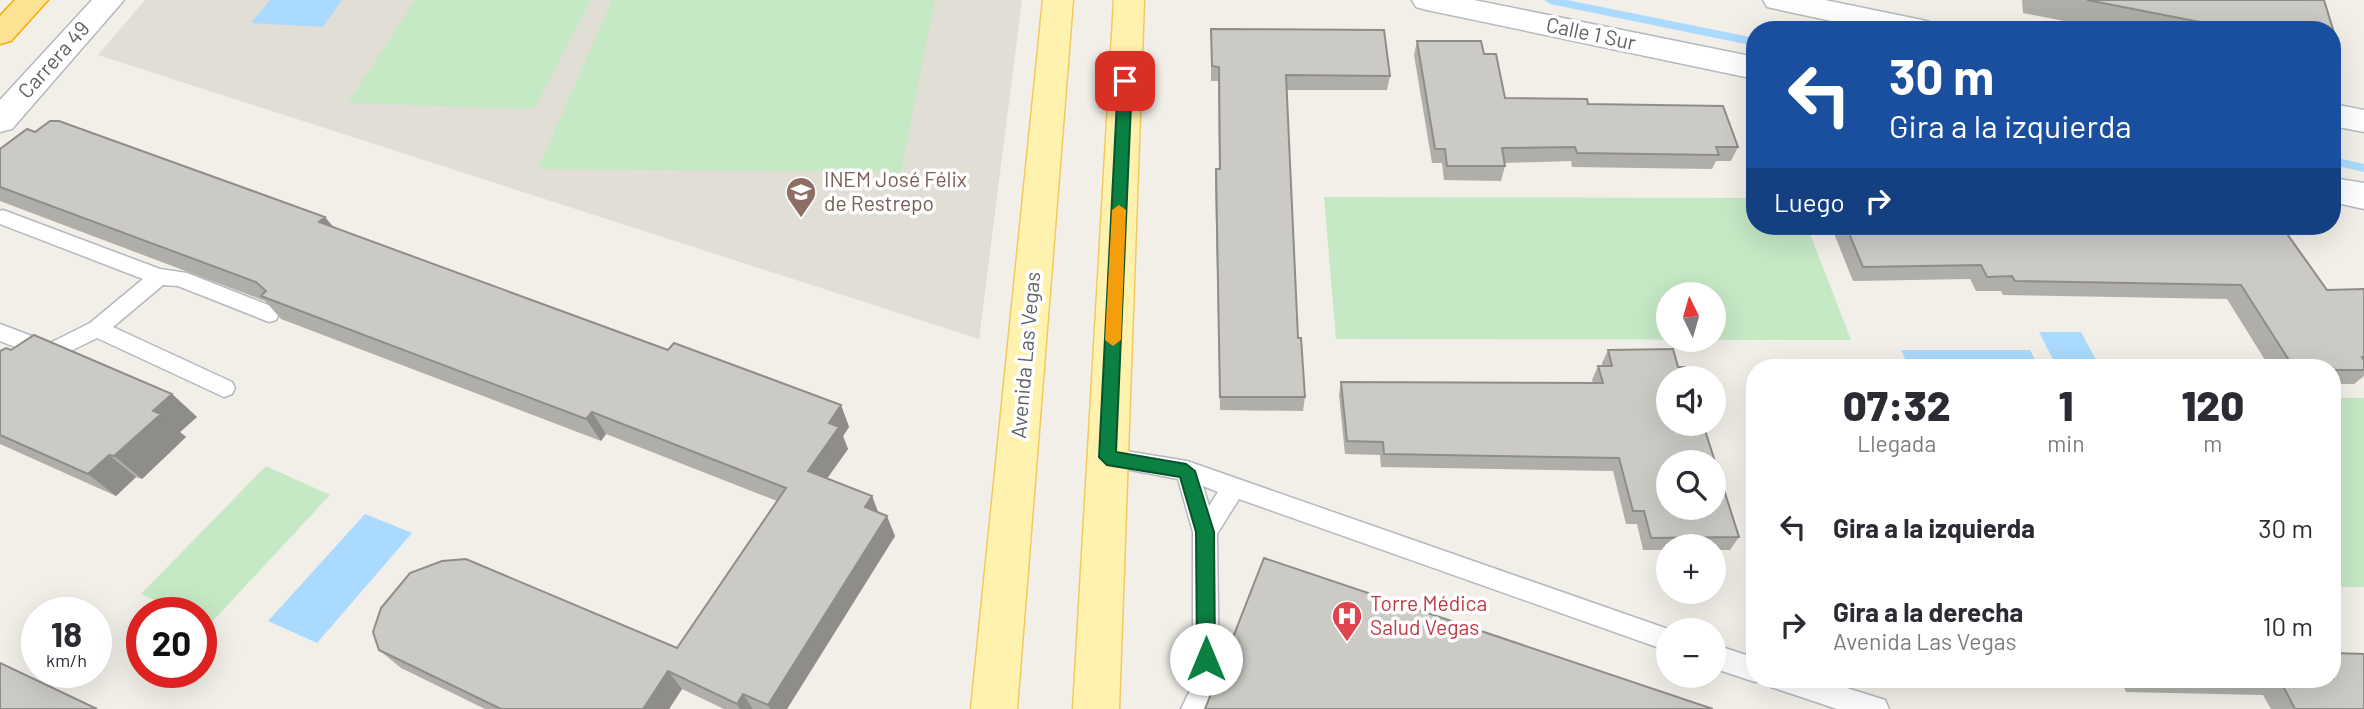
<!DOCTYPE html>
<html lang="es">
<meta charset="utf-8">
<style>
body{margin:0;font-family:Barlow,sans-serif;background:#f2f2f3;color:#2b2b33;height:100vh;display:flex;flex-direction:column;font-size:26px;white-space:nowrap}
*{box-sizing:border-box;margin:0}
p{font-size:23px;color:#7c7c81}
.icon{flex:none;width:38px;height:38px;fill:none;stroke:currentColor;stroke-width:2;stroke-linecap:round;stroke-linejoin:round}
.map{position:relative;flex:1;overflow:hidden}
.panel{position:absolute;left:1746px;top:359px;width:595px;height:329px;display:flex;flex-direction:column;background:#fff;border-radius:28px;box-shadow:0 7px 28px #0002}
.panel>*{flex:none}
.top-card{position:absolute;left:1746px;top:21px;width:595px;height:214px;border-radius:28px;box-shadow:0 7px 28px #0002;background:#1a4fa0;color:#fff;overflow:hidden}
.needle{width:46px;rotate:355deg}
.tools{position:absolute;left:1656px;top:282px;display:grid;gap:14px}
.tools a{display:grid;place-items:center;width:70px;height:70px;border-radius:50%;background:#fff;box-shadow:0 7px 28px #0002;font-size:35px}
.speed{position:absolute;left:21px;top:597px;display:flex;gap:14px;font-size:35px;font-weight:700;text-align:center}
.speed>*{display:grid;place-content:center;width:91px;height:91px;border-radius:50%;background:#fff;box-shadow:0 7px 28px #0002;line-height:1}
.speed small{font-size:18px;font-weight:400}
.speed .limit{border:10px solid #d22;background:#fff;color:#111}
.pin{position:absolute;display:grid;place-items:center;width:60px;height:60px;color:#fff;margin:-30px;border-radius:14px;box-shadow:0 4px 10px #0006}
.me{position:absolute;width:77px;margin:-38px;rotate:0deg;stroke-linejoin:round;filter:drop-shadow(0 0 5px #0008)}
.turn{display:flex;align-items:center;gap:24px;height:147px;padding:0 28px;font-size:32px}
.turn .icon{width:91px;height:91px;stroke-width:2.5}
.turn b{display:block;font-size:49px;line-height:60px}
.then{display:flex;align-items:center;height:66px;padding:0 28px;background:#0003;gap:14px;font-size:26px}
.eta{display:flex;justify-content:space-evenly;align-items:center;height:119px;text-align:center}
.eta b{font-size:42px;font-weight:800;line-height:49px}
ul{padding:0;list-style:none}
li{display:flex;align-items:center;gap:21px;height:98px;padding:0 28px}
li div{flex:1}
li b{display:block;font-size:26px}
li em{font-style:normal}
.map>svg:first-child{display:block}
.education{fill:#e1ded6}
.green{fill:#c5e8c5;fill-rule:evenodd}
.water{fill:#aadaff}
.lines{fill:none;stroke-linecap:round;stroke-linejoin:round}
.stream{fill:#aadaff;fill-rule:evenodd}
.lane-casing{stroke:#b5b8bc;stroke-width:3}
.street-casing{stroke:#b5b8bc;stroke-width:3}
.secondary-casing{stroke:#b6babf;stroke-width:3}
.primary-casing{stroke:#f2c960;stroke-width:3}
.highway-casing{stroke:#f9ab00;stroke-width:3}
.lane{fill:#fff;fill-rule:evenodd}
.street{fill:#fff;fill-rule:evenodd}
.secondary{fill:#fff;fill-rule:evenodd}
.primary{fill:#fff2af;fill-rule:evenodd}
.highway{fill:#fde293;fill-rule:evenodd}
.wall{fill:#afaea9}
.shaded-wall{fill:#8f8d8a}
.building{fill:#cccac5;stroke:#8f8d8a;stroke-width:2;fill-rule:evenodd}
.route{fill:#0b8043;stroke:#07532c;stroke-width:2}
.slow{fill:#f59e0b}
.labels{text-anchor:middle;stroke-width:7;stroke-linejoin:round;paint-order:stroke}
.street-label{font-size:21px;fill:#5f6368;stroke:#fff}
.education-label{font-size:21px;fill:#785e54;stroke:#fff;text-anchor:start}
.health-label{font-size:21px;fill:#be3a42;stroke:#fff;text-anchor:start}
</style>
<div class="map">
<svg width="2364" height="709" viewBox="0 0 2364 709">
<rect width="100%" height="100%" fill="#f1efe8"/>
<path class="education" d="M145 0H1022L979 339 98 55Z"/>
<path class="green" d="M415 0H591L534 109 348 103Z
M612 0H935L901 172 538 169Z
M1324 197 1755 198V226H1807L1851 340 1336 339ZM1668 294H1713V340H1668Z
M2333 398H2364V587H2333Z
M266 466 330 495 209 625 201 621V612H182L141 594Z"/>
<path class="water" d="M270 0H342L323 27 251 23Z
M2039 332H2081L2100 367H2057Z
M1901 350H2030L2039 367H1909Z
M365 514 412 533 317 643 268 621Z"/>
<g class="lines">
<path class="stream" d="M1544 0H1567L1755 38V46L1550 4Z
M2333 157 2364 164V172L2333 165Z"/>
<g class="lane-casing">
<path id="lane" d="M3 210 160 269 187 273 276 308 279 314 276 320 269 322 178 286 163 285 113 327 232 382 235 388 232 394 224 397 97 338 0 386V367L30 353 0 341V324L50 343 90 323 143 279 0 224V211Z
M1107 448 1187 461 1668 629 1672 630H1668V651L1239 499 1217 534 1219 685 1207 709H1181L1193 684V532L1178 479 1099 464 1096 457 1099 450ZM1203 486 1218 492 1209 506Z
M1713 644 1755 658V679H1762L1755 682 1713 668Z
M1768 679H1818L1885 700 1889 709H1837L1771 687Z"/>
</g>
<g class="street-casing">
<path id="street" d="M92 0H124L12 129 0 132V100Z"/>
</g>
<g class="secondary-casing">
<path id="secondary" d="M1412 0H1474L1755 57V79L1427 10 1416 7Z
M1763 0H1825L1922 20 1933 23 1937 30H1873L1767 7Z
M2333 104 2364 110V132L2333 126Z
M2333 178 2364 183V209L2333 202Z"/>
</g>
<g class="primary-casing">
<path id="primary" d="M1043 0H1073L1017 709H971Z
M1114 0H1144L1119 709H1073Z"/>
</g>
<g class="highway-casing">
<path id="highway" d="M15 0H48L11 41 0 44V16Z"/>
</g>
<use href="#lane" class="lane"/>
<use href="#street" class="street"/>
<use href="#secondary" class="secondary"/>
<use href="#primary" class="primary"/>
<use href="#highway" class="highway"/>
</g>
<path class="wall" d="M2022 0H2324L2339 49 2333 56V30H2110L2023 13Z
M1211 29 1390 76 1387 90H1287L1298 338 1305 397 1303 411 1220 410 1215 184 1216 169H1219L1218 81H1211Z
M1417 41 1484 54 1505 98 1588 104 1738 147 1731 161H1716L1712 169 1572 167 1571 161 1504 163 1505 166 1501 181 1444 180 1442 163H1432L1414 55Z
M35 132 325 217 334 228 668 350 841 405 849 427 843 436 848 449 827 479 872 496 878 512 895 536 787 709H724L682 689 669 709H485L401 668 379 650 677 648 777 501 606 434 601 441 281 319 265 301 0 201V149Z
M1831 226H2272L2327 290 2364 289V376L2354 384H2333V368H2270L2227 299 2003 295 2001 291H1976L1970 279 1853 281Z
M1608 350 1678 367 1739 537 1730 550H1713V546H1668V550H1643L1637 524H1626L1613 471 1381 467 1380 455 1345 454 1339 395 1341 382 1593 383 1592 380 1598 366H1602V363Z
M0 351 172 394 197 417 180 432 186 437 142 479 136 477 116 496 0 444Z
M2120 679H2333L2364 709H2271L2263 695 2126 692Z"/>
<path class="shaded-wall" d="M325 217 344 240 319 222Z
M172 394 197 417 180 432 186 437 142 479 114 456 153 411Z
M841 405 849 427 843 436 848 449 817 492 808 471 829 423Z
M592 412 606 434 601 441 586 419Z
M109 455 136 477 116 496 88 474Z
M872 496 880 517 865 507Z
M887 516 895 536 787 709H770L768 705Z
M668 671 682 689 669 709H643Z
M743 694 753 709H740L737 704Z"/>
<path class="building" d="M2087 0H2324L2339 49 2333 47V30H2241Z
M1211 29 1384 30 1390 76 1286 75 1298 338H1301L1305 397H1220L1216 169H1220L1219 67 1212 66Z
M1417 41H1481L1484 54H1496L1505 98 1587 99 1588 104 1723 106 1738 147H1716L1719 155 1577 153 1575 147 1502 148 1505 166H1447L1445 149H1435Z
M50 121H59L325 217 319 222 668 350 674 343 841 405 829 423 839 427 808 471 872 496 865 507 887 516 768 705 743 694 737 704 668 671 643 709H501L379 650 373 632 381 608 410 573 442 561 466 559 677 648 786 488 592 412 586 419 261 296 266 291 256 282 0 187V149L27 129 35 132Z
M1846 226H2272L2274 230 2285 231 2327 290 2364 289V357H2362L2364 361V370H2333V368H2294L2241 285 2015 281 2012 276 1987 277 1981 265 1863 267Z
M34 335 172 394 153 411 161 414 114 456 109 455 88 474 0 435V351L6 348 11 350Z
M1673 349 1678 367H1685L1688 378H1668V424H1703L1739 537 1651 538 1644 511H1633L1619 458 1384 454 1383 442 1347 441 1341 382 1603 383 1598 366H1612L1608 350ZM1668 462H1713V508H1668Z
M1264 558 1713 709H1205Z
M2333 653 2364 654V709H2295L2282 684 2142 682 2141 679H2333Z
M0 663 97 709H0Z"/>
<path class="route" d="M1125 76 1132 81 1116 452 1186 464 1195 471 1214 532 1215 659 1213 665 1206 668 1199 665 1197 659 1196 532 1180 477 1107 465 1099 457 1118 81Z"/>
<path class="slow" d="M1119 205 1126 210 1121 340 1113 346 1105 340 1112 210Z"/>
<defs>
<g id="school-pin" transform="scale(1.575)"><path d="M0 17L-7.5 6A9.5 9.5 0 1 1 7.5 6Z" fill="#8d6e63" stroke="#fff"/><path d="M0-5L7-2L0 1L-7-2ZM-4 1L0 2.5L4 1V4Q0 6-4 4Z" fill="#fff"/></g>
<g id="hospital-pin" transform="scale(1.575)"><path d="M0 17L-7.5 6A9.5 9.5 0 1 1 7.5 6Z" fill="#e0444e" stroke="#fff"/><path d="M-5-5h3v3.5h4V-5h3V5h-3V1.5h-4V5h-3Z" fill="#fff"/></g>
</defs>
<g fill-rule="evenodd">
<use href="#school-pin" x="801" y="192"/>
<use href="#hospital-pin" x="1347" y="616"/>
</g>
<g class="labels">
<g class="street-label">
<text transform="translate(1591 34) rotate(12)" y="7">Calle 1 Sur</text>
<text transform="translate(54 60) rotate(-48)" y="7">Carrera 49</text>
<text transform="translate(1026 355) rotate(-85)" y="7">Avenida Las Vegas</text>
</g>
<g class="education-label">
<text x="824" y="187">INEM José Félix<tspan x="824" dy="24">de Restrepo</tspan></text>
</g>
<g class="health-label">
<text x="1370" y="611">Torre Médica<tspan x="1370" dy="24">Salud Vegas</tspan></text>
</g>
</g>
</svg>
<div class="tools">
<a><svg class="needle" viewBox="-14 -14 28 28"><path d="M0-13l5 13h-10z" fill="#e53935"/><path d="M0 13l5-13h-10z" fill="#7c7c81"/></svg></a>
<a><svg class="icon" aria-label="sound" viewBox="0 0 24 24"><path d="M4 9h4l5-4v14l-5-4H4zM17 9q2 3 0 6"/></svg></a>
<a><svg class="icon" aria-label="search" viewBox="0 0 24 24"><circle cx="10" cy="10" r="6"/><path d="M15 15l6 6"/></svg></a>
<a>+</a>
<a>−</a>
</div>
<div class="speed"><div>18<small>km/h</small></div><div class="limit">20</div></div>
<div class="pin" style="left:1125px;top:81px;background:#d93025"><svg class="icon" aria-label="arrive" viewBox="0 0 24 24"><path d="M6 21V4h12l-3 4 3 4H6"/></svg></div>
<svg class="me" style="left:1206px;top:659px" viewBox="-20 -20 40 40"><circle r="19" fill="#fff"/><path d="M0-13L10 11 0 6-10 11z" fill="#0b8043"/></svg>
<div class="top-card">
<div class="turn"><svg class="icon" aria-label="left" viewBox="0 0 24 24"><path d="M17 20v-9H6M10 6l-5 5 5 5"/></svg><div><b>30 m</b>Gira a la izquierda</div></div>
<div class="then">Luego<svg class="icon" aria-label="right" viewBox="0 0 24 24"><path d="M7 20v-9h11M14 6l5 5-5 5"/></svg></div>
</div>
<section class="panel">
<div class="eta">
<div><b>07:32</b><p>Llegada</p></div>
<div><b>1</b><p>min</p></div>
<div><b>120</b><p>m</p></div>
</div>
<ul>
<li><svg class="icon" aria-label="left" viewBox="0 0 24 24"><path d="M17 20v-9H6M10 6l-5 5 5 5"/></svg><div><b>Gira a la izquierda</b></div><em>30 m</em></li>
<li><svg class="icon" aria-label="right" viewBox="0 0 24 24"><path d="M7 20v-9h11M14 6l5 5-5 5"/></svg><div><b>Gira a la derecha</b><p>Avenida Las Vegas</p></div><em>10 m</em></li>
</ul>
</section>
</div>
